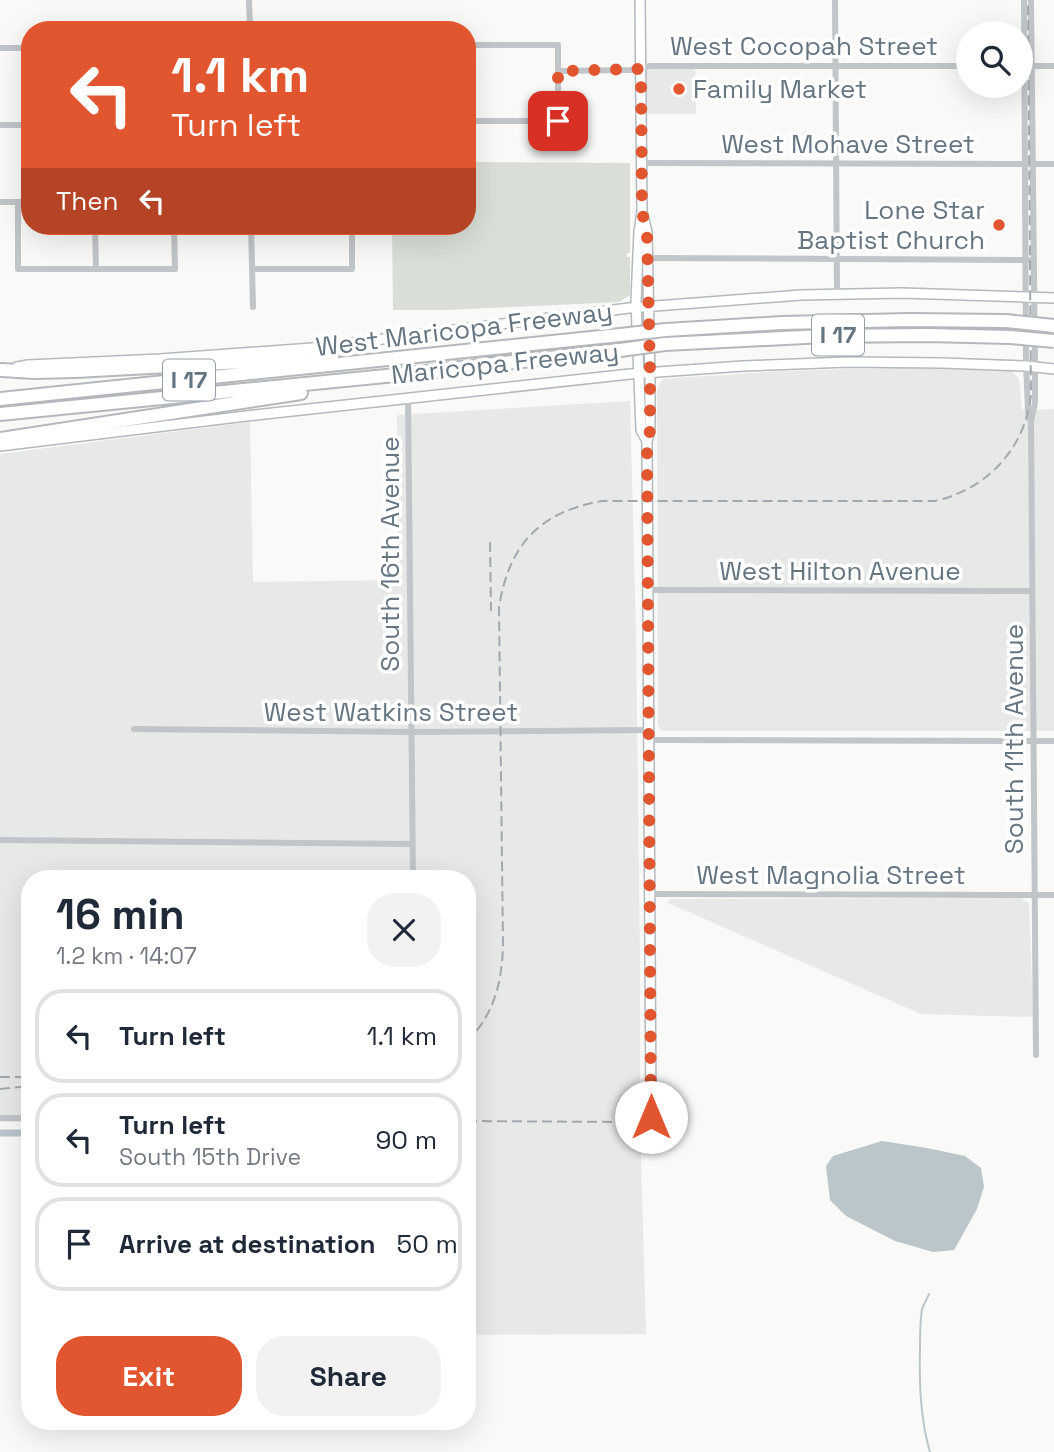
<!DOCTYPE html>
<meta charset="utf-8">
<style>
body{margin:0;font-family:"Space Grotesk",sans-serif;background:#f2f2f3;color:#1f2937;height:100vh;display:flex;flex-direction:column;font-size:26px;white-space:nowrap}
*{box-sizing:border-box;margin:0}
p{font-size:23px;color:#747a83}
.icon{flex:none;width:38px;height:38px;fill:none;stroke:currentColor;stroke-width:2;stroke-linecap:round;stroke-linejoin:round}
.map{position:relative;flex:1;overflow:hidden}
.side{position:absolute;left:21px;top:870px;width:455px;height:560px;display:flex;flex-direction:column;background:#fff;border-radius:28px;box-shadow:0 7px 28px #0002}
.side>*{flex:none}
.guide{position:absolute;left:21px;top:21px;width:455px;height:214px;border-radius:28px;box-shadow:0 7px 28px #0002;background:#e1552f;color:#fff;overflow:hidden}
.buttons{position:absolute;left:956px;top:21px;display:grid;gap:14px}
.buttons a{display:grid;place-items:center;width:77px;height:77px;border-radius:50%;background:#fff;box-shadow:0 7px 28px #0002;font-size:35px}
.pin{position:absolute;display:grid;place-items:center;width:60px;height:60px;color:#fff;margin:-30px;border-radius:14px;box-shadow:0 4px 10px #0006}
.me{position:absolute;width:77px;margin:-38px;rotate:0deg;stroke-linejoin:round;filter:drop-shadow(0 0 5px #0008)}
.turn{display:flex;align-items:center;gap:24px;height:147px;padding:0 35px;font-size:32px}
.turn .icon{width:91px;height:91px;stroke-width:2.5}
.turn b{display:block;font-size:49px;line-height:60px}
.then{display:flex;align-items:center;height:66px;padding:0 35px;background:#0003;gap:14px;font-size:26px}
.round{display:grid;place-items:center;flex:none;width:74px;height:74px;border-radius:28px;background:#f2f2f3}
.overview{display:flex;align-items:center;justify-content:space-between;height:119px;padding:0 35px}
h1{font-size:42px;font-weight:800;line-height:52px}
.action{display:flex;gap:14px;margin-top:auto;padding:14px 35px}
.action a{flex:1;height:80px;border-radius:28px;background:#e1552f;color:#fff;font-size:28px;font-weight:800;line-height:80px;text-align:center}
.action a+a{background:#f2f2f3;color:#1f2937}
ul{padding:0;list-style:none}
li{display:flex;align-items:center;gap:21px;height:94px;margin:0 14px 10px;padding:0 21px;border:4px solid #e0e1e3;border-radius:28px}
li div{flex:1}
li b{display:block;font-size:26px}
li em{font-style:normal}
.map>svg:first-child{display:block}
.built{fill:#e7e8e8}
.green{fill:#d9ded6}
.water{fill:#bac6ca}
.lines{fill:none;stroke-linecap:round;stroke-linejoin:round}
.stream{stroke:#bac6ca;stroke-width:2}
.canal{stroke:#bac6ca;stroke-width:7}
.secondary-casing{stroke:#b3b9bd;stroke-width:12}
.motorway-casing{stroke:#b4b8bc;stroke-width:16}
.minor{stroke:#c0c5c9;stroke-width:6}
.secondary{stroke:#fff;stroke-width:9}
.motorway{stroke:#fff;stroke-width:12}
.rail{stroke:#a2a9ae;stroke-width:2;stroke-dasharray:10 5;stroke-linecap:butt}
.motorway-bridge-casing{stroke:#b4b8bc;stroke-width:16;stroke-linecap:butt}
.motorway-bridge{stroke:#fff;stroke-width:12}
.route{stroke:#e1552f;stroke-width:12;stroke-dasharray:0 21.6}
.poi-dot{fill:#e1552f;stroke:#fff;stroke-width:2.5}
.labels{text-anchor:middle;stroke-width:7;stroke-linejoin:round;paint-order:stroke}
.shield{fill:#fff;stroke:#939ea7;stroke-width:2}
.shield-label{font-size:24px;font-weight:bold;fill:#657581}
.street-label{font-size:26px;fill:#657581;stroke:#fff}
.poi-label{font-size:26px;fill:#657581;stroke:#fff;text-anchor:start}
</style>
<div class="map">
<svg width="1054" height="1452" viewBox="0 0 1054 1452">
<rect width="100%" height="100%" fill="#f9f9f7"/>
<path class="built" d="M651 67 695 68 696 114H644V70Z
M894 368 1012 371 1019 379 1022 410 1054 409V731H662L658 725 657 390 662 379 782 371Z
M630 401 636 632 640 958V1119L646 1334 467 1335V878H30V1122H0V454L250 422 253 582 398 580 397 415Z
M1020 898 1029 903 1033 1016 1024 1017 921 1014 668 903 670 899Z"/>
<path class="green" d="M467 162 630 163V253H627V257H630V295L619 302 447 310H393L392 226H467Z"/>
<path class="water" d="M882 1141 927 1148 965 1156 981 1168 984 1187 977 1209 954 1250 933 1252 895 1241 846 1216 830 1200 826 1166 833 1156Z"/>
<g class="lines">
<path class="stream" d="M929 1294C927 1299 924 1304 922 1309 920 1322 920 1336 920 1348 919 1382 920 1419 930 1452"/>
<path class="canal" d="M0 1133H30"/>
<g class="secondary-casing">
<path id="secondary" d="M640 0 642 212 639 232 636 301 641 430 647 441
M642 212 647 232 650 380V431L647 441 651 1117
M17 367 28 365 160 359 312 348 629 308 801 295 902 293 1054 298
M0 446 246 416 630 374 743 366 849 362 942 363 1026 366 1054 369"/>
</g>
<g class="motorway-casing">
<path id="motorway" d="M666 330 782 323 908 320 1006 321
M665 344 824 336 928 335 1010 337
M2 370 34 372 76 371 332 357
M0 399 620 335
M0 414 416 373 620 350
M0 439 301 393"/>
</g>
<path class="minor" d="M249 0 250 30
M835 0 837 293
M1024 0 1026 361 1028 412 1030 420
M1031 0 1035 366V403L1031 421 1036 1055
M467 45H558V121H467
M0 48H30
M1032 66H1054
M558 71 630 70 641 69 649 66H968
M0 125H30
M642 163 1054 164
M0 202H30
M18 202V269H175L174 226
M95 226 96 269
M251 226 253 307
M644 258 1029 260
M252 269H352V226
M408 397 413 878
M648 590 1032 591
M134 729 411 732 648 730
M648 740 1054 741
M0 840 412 844
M650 894 1054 895
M0 1118H30"/>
<use href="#secondary" class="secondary"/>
<use href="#motorway" class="motorway"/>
<path class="rail" d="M490 542 491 611
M467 1042C494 1014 502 983 503 945L499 607C509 545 539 512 602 501H935C987 489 1025 449 1031 395L1028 0
M0 1077H30
M0 1089 30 1086
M467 1121 626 1122"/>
<g class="motorway-bridge-casing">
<path id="motorway-bridge" d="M1006 321 1054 326
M620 335 666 330
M1010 337 1054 341
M620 350 665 344"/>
</g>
<use href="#motorway-bridge" class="motorway-bridge"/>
</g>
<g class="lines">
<path class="route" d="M558 121V71L641 69 642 212 647 232 650 373V431L647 441 651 1117"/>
</g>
<g class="poi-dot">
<circle cx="679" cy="89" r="7"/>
<circle cx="999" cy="225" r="7"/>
</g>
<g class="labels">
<g class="shield">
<rect x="812" y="314.5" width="52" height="41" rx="5"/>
<rect x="163" y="359.5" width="52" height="41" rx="5"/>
</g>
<g class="shield-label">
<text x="838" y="343">I 17</text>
<text x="189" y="388">I 17</text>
</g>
<g class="street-label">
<text x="804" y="55">West Cocopah Street</text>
<text x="848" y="153">West Mohave Street</text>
<text transform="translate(464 329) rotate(-7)" y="9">West Maricopa Freeway</text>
<text transform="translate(505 363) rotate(-6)" y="9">Maricopa Freeway</text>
<text transform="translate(390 554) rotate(-90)" y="9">South 16th Avenue</text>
<text x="840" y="580">West Hilton Avenue</text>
<text x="391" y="721">West Watkins Street</text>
<text transform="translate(1014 739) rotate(-90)" y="9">South 11th Avenue</text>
<text x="831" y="884">West Magnolia Street</text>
</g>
<g class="poi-label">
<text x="693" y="98">Family Market</text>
<text x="985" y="219" text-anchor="end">Lone Star<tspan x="985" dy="30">Baptist Church</tspan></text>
</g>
</g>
</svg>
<div class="buttons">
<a><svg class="icon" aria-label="search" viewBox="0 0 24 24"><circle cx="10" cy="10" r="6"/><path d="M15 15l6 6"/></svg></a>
</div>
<div class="pin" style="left:558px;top:121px;background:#d93025"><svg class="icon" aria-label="arrive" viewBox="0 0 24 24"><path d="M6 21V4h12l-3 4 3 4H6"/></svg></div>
<svg class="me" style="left:651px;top:1117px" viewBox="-20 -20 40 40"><circle r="19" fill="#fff"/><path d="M0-13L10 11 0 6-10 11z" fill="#e1552f"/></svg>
<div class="guide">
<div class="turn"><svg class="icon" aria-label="left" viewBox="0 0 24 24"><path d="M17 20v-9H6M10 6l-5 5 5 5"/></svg><div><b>1.1 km</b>Turn left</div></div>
<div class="then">Then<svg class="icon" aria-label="left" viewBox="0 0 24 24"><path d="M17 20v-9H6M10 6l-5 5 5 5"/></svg></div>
</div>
<section class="side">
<div class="overview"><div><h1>16 min</h1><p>1.2 km · 14:07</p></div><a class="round"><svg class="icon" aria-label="close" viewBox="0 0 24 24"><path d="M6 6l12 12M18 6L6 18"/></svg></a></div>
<ul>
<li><svg class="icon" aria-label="left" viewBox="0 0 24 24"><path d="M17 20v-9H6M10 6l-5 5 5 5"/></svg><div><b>Turn left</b></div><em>1.1 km</em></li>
<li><svg class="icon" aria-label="left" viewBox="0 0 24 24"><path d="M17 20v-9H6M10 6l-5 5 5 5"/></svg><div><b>Turn left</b><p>South 15th Drive</p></div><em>90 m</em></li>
<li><svg class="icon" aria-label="arrive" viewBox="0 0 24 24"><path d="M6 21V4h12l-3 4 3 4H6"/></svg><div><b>Arrive at destination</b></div><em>50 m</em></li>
</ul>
<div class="action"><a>Exit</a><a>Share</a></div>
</section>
</div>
